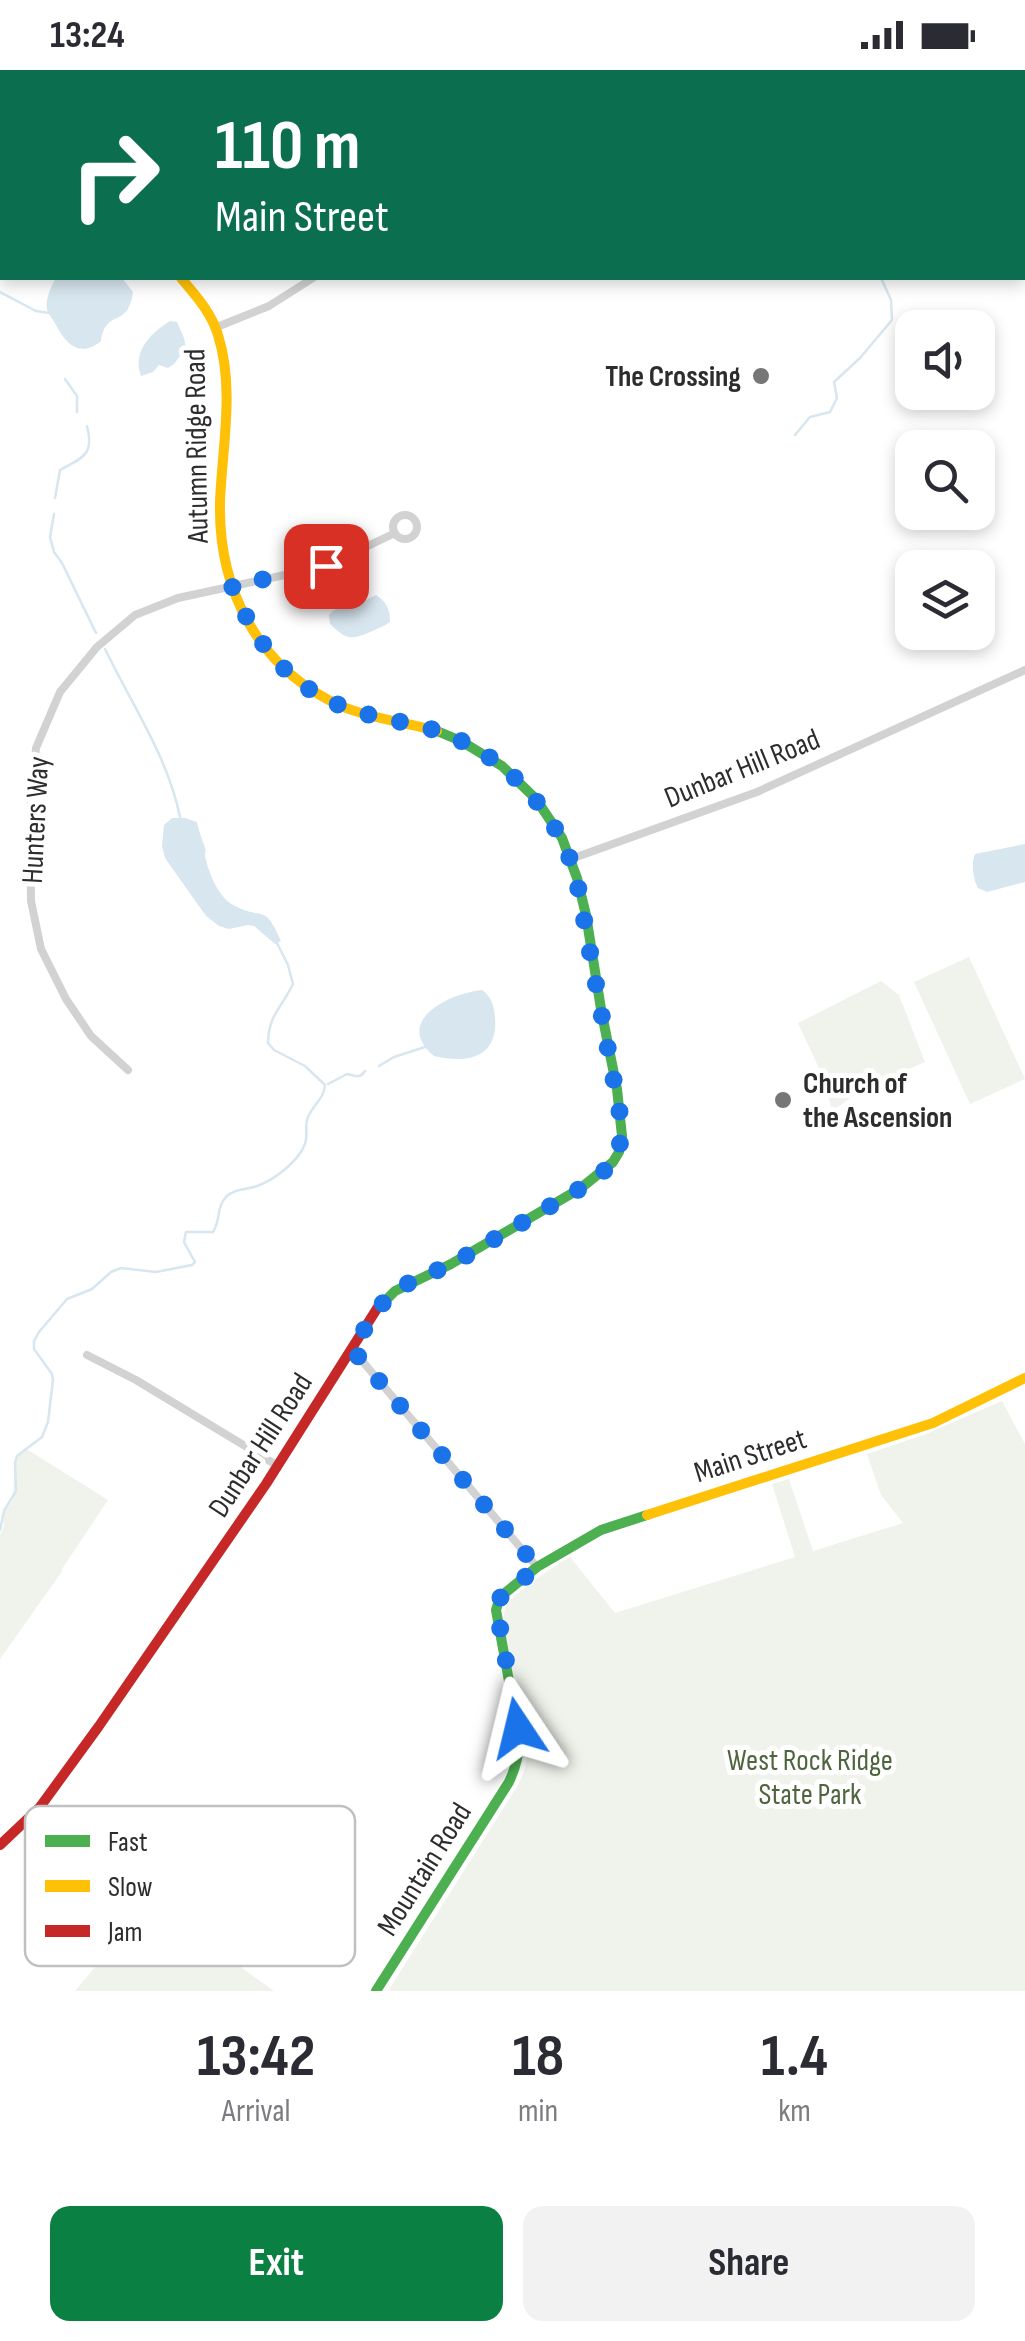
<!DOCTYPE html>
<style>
body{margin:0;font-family:"Sofia Sans Condensed",sans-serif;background:#f2f2f3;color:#2b2b33;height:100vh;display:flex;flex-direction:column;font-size:38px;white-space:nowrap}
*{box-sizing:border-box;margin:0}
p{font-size:32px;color:#7c7c81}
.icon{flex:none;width:55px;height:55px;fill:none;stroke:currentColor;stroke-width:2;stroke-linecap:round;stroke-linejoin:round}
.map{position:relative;height:1921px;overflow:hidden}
.sheet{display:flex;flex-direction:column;background:#fff;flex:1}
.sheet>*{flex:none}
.guide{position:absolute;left:0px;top:0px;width:1025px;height:210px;box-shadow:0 5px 15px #0003;background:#0b6e4f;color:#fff;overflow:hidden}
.fabs{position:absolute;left:895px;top:240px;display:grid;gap:20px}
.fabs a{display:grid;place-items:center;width:100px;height:100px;border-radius:20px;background:#fff;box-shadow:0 5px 15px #0003;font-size:50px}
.pin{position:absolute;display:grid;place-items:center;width:85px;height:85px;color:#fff;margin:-42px;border-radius:20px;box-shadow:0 5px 15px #0006}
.me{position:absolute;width:110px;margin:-55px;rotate:350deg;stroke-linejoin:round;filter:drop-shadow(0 0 8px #0008)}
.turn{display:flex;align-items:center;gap:35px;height:210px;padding:0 50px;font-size:45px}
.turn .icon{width:130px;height:130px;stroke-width:2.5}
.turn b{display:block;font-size:70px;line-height:85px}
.eta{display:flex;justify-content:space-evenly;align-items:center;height:170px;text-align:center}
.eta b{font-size:60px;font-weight:700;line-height:70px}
.button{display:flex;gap:20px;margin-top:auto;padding:20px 50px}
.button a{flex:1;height:115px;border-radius:20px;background:#0b8043;color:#fff;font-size:40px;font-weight:700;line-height:115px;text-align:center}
.button a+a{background:#f2f2f3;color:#2b2b33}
.status{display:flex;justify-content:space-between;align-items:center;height:70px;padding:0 50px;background:#fff;direction:ltr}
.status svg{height:28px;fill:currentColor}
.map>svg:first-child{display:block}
.green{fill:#eff3eb}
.water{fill:#d8e6ef}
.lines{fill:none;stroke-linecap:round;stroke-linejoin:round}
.stream{stroke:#d8e6ef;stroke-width:2.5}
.street{stroke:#d2d2d2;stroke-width:8}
.fast{stroke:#4caf50;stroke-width:10}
.slow{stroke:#ffc107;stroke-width:10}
.jam{stroke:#c62828;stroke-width:10}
.route{stroke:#1a73e8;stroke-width:18;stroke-dasharray:0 32.4}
.poi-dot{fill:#767676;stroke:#fff;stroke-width:4}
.labels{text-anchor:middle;stroke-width:10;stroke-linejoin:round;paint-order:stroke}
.poi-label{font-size:30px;font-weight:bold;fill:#2d2d2d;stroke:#fff;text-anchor:end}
.street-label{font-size:30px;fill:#2d2d2d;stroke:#fff}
.park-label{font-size:30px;fill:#4f653d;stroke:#fff}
.key{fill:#fff;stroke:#c0c0c0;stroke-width:2.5}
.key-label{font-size:28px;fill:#2d2d2d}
</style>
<div class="status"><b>13:24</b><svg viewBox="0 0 49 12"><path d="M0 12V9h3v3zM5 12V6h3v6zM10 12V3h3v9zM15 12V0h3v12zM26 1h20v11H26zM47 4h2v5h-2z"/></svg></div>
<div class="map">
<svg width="1025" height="1921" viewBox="0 0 1025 1921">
<rect width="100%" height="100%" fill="#fff"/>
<path class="green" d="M969 887 1025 1009 970 1034 914 912Z
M881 911 899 925 925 992 862 1020 832 1041 824 1009 798 953Z
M1002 1331 1025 1374V1921H388L518 1715C530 1692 530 1672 525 1647H521C516 1624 497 1555 506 1536 512 1524 556 1495 570 1487L615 1543 795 1487 772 1414 789 1409 813 1481 903 1453 881 1425 867 1384 926 1364Z
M25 1378 108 1430 62 1499 63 1500 0 1589V1465L4 1456 3 1445 13 1430 15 1388Z
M150 1832 274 1921H75Z"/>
<path class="water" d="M56 208H122L133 222C128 260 106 237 101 271 81 288 66 275 56 255 53 249 49 245 47 240 45 230 51 216 56 208Z
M170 251 177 252 184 268 186 278 174 294 168 298 159 295 153 302 141 306C132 281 151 263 170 251Z
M376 525C387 532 390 540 390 552 385 556 380 557 375 560 353 569 348 572 330 554L329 545C338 534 345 541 356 536 364 532 368 528 376 525Z
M172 748H185L197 752C199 761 201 767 204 775 208 786 203 778 206 790 210 806 219 828 235 836 264 851 264 832 281 871L275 874 254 856 248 855 229 859 219 856 206 846 165 788 162 776 164 755Z
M1025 774V812L987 822 978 818C973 809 971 793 975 784Z
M482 920C492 927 494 936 495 948 498 988 467 994 434 986 392 951 450 923 482 920Z"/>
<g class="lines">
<path class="stream" d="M361 0 362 2
M44 2 46 0
M0 66 2 65
M0 222 36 241 49 243
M65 309 77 326V342
M795 365 810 347 830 342 837 328 834 312 860 288 892 250 891 230 881 208
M55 428 60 400C81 388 95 386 87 356
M54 444 50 467 54 482 62 493 96 563
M105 579C131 633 168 687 180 747
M379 996 394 987 425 977
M328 1014 347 1004C355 1005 359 1010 365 1001
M0 1460 4 1441 16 1421 15 1393 17 1386 42 1367 48 1352 53 1310 52 1304 34 1279V1271L39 1262 67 1229 92 1219 111 1202 121 1198 156 1202 192 1195 195 1192 184 1172 186 1162H213C221 1150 216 1136 227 1126 236 1118 247 1120 257 1116 274 1110 298 1092 305 1074 308 1066 305 1058 307 1050 311 1036 324 1030 325 1015L305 996 274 980 268 973C268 946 282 937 293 914L288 895 276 871"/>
<path class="street" d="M0 177 2 178
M217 257 269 236 313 208
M393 457a12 12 0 1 1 24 0a12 12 0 1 1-24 0Z
M571 789 757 722 1025 600
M128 1000 91 966 66 929 41 879 31 831 30 743 36 678 60 622 97 577 135 545 178 528 326 496 395 463
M352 1279 537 1497
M87 1285 136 1310 278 1396"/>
<path class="fast" d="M384 1232 395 1221 451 1194 581 1118 613 1092 619 1082 622 1066 617 1019 601 939 586 845 577 808 562 768 536 729 502 696 461 671 437 661
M376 1921 509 1712C516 1697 520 1683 519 1666L496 1540 500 1527 537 1497 601 1460 647 1445"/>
<path class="slow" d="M181 208C196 226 211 242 218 265 235 319 222 378 220 432 218 521 259 599 341 636 372 649 405 652 437 661
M647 1445 933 1353 1025 1308"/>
<path class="jam" d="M0 1775 40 1737 99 1656 266 1414 378 1237 384 1232"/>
</g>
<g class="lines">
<path class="route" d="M326 496 232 516C250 560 274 597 315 623 350 644 386 648 424 657 498 677 554 735 576 806L622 1055 619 1082 604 1101 581 1118 452 1194 412 1211 395 1221 378 1238 352 1279 537 1497 500 1528 496 1535 518 1658"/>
</g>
<g class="poi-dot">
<circle cx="761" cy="306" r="10"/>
<circle cx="783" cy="1030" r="10"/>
</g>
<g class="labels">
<g class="poi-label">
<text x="741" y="316">The Crossing</text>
<text x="803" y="1023" text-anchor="start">Church of<tspan x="803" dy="34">the Ascension</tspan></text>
</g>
<g class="street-label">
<text transform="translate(196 376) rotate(-91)" y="10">Autumn Ridge Road</text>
<text transform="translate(742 698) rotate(-22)" y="10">Dunbar Hill Road</text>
<text transform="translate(35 750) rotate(-87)" y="10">Hunters Way</text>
<text transform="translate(260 1375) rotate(-57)" y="10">Dunbar Hill Road</text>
<text transform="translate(750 1385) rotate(-18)" y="10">Main Street</text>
<text transform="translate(424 1799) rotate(-58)" y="10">Mountain Road</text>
</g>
<g class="park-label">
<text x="810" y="1700">West Rock Ridge<tspan x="810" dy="34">State Park</tspan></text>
</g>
</g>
<rect x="25" y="1736" width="330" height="160" rx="15" class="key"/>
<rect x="45" y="1765" width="45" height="12" fill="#4caf50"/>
<rect x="45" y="1810" width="45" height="12" fill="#ffc107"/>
<rect x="45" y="1855" width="45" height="12" fill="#c62828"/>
<g class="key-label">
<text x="108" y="1781">Fast</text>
<text x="108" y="1826">Slow</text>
<text x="108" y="1871">Jam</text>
</g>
</svg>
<div class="fabs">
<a><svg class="icon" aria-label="sound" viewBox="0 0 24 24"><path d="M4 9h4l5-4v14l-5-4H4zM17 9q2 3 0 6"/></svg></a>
<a><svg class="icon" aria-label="search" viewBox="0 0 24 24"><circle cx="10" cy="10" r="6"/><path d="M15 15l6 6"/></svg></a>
<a><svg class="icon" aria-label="layers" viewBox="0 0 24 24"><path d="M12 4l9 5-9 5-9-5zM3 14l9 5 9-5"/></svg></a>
</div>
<div class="pin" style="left:326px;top:496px;background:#d93025"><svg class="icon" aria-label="arrive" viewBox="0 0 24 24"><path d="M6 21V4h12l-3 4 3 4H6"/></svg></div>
<svg class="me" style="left:518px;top:1658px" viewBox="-20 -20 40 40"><path d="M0-17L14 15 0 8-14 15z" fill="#1a73e8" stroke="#fff" stroke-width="4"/></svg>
<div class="guide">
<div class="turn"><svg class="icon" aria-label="right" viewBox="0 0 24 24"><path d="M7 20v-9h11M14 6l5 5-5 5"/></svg><div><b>110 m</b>Main Street</div></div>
</div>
</div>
<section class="sheet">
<div class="eta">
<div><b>13:42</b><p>Arrival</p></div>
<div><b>18</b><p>min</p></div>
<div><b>1.4</b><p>km</p></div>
</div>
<div class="button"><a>Exit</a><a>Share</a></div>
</section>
